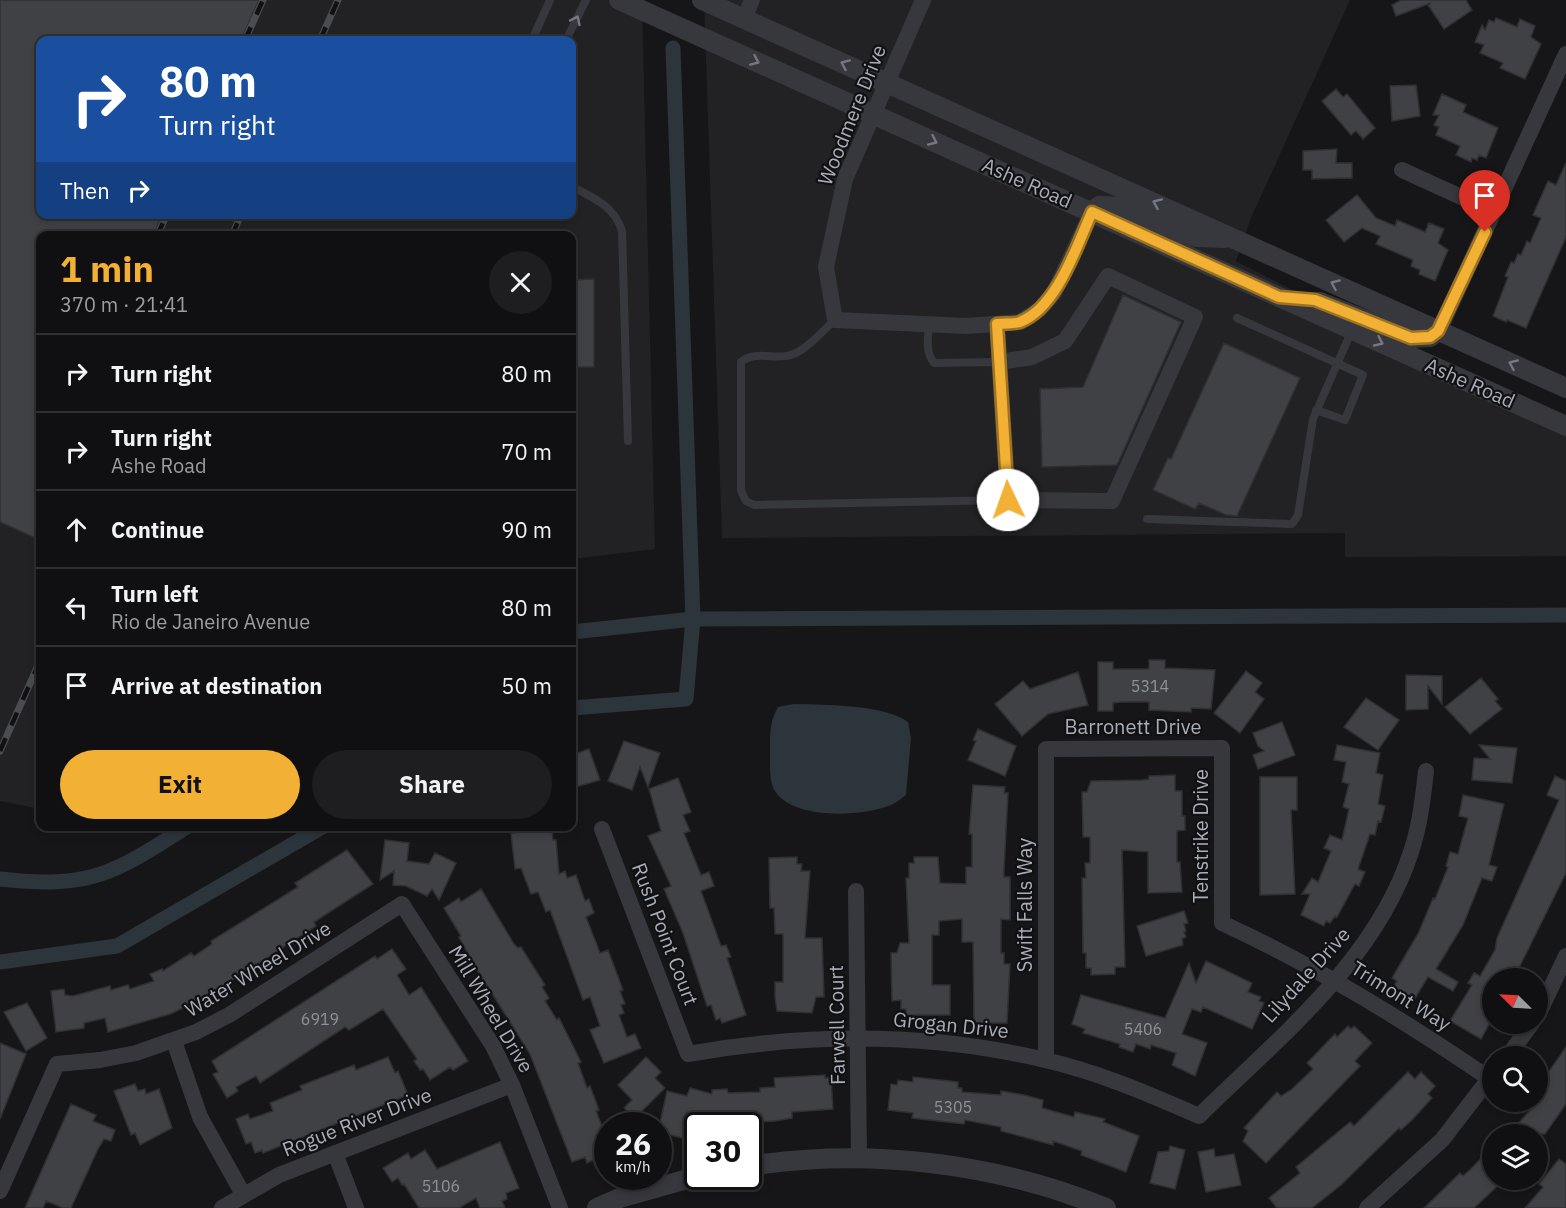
<!DOCTYPE html>
<meta charset="utf-8">
<style>
body{margin:0;font-family:"IBM Plex Sans",sans-serif;background:#1e1e20;color:#f1f3f6;height:100vh;display:flex;flex-direction:column;font-size:22px;white-space:nowrap}
*{box-sizing:border-box;margin:0}
p{font-size:20px;color:#9c9d9f}
.icon{flex:none;width:33px;height:33px;fill:none;stroke:currentColor;stroke-width:2;stroke-linecap:round;stroke-linejoin:round}
.map{position:relative;flex:1;overflow:hidden}
.details{position:absolute;left:36px;top:231px;width:540px;height:600px;display:flex;flex-direction:column;background:#101012;border-radius:12px;box-shadow:0 3px 9px #0003,0 0 0 2px #303032}
.details>*{flex:none}
.guide{position:absolute;left:36px;top:36px;width:540px;height:183px;border-radius:12px;box-shadow:0 3px 9px #0003,0 0 0 2px #303032;background:#1a4fa0;color:#fff;overflow:hidden}
.needle{width:39px;rotate:294deg}
.controls{position:absolute;left:1482px;top:968px;display:grid;gap:12px}
.controls a{display:grid;place-items:center;width:66px;height:66px;border-radius:50%;background:#101012;box-shadow:0 3px 9px #0003,0 0 0 2px #303032;font-size:30px}
.speed{position:absolute;left:594px;top:1112px;display:flex;gap:12px;font-size:30px;font-weight:700;text-align:center}
.speed>*{display:grid;place-content:center;width:78px;height:78px;border-radius:50%;background:#101012;box-shadow:0 3px 9px #0003,0 0 0 2px #303032;line-height:1}
.speed small{font-size:15px;font-weight:400}
.speed .limit{border:3px solid #111;border-radius:9px;background:#fff;color:#111}
.pin{position:absolute;display:grid;place-items:center;width:51px;height:51px;color:#fff;margin:-62px -26px;border-radius:50% 50% 50% 0;rotate:-45deg;box-shadow:0 0 6px #0007}
.pin .icon{rotate:45deg}
.me{position:absolute;width:66px;margin:-33px;rotate:357deg;stroke-linejoin:round;filter:drop-shadow(0 0 4px #0008)}
.turn{display:flex;align-items:center;gap:21px;height:126px;padding:0 24px;font-size:27px}
.turn .icon{width:78px;height:78px;stroke-width:2.5}
.turn b{display:block;font-size:42px;line-height:51px}
.then{display:flex;align-items:center;height:57px;padding:0 24px;background:#0003;gap:12px;font-size:22px}
.round{display:grid;place-items:center;flex:none;width:63px;height:63px;border-radius:32px;background:#1e1e20}
.overview{display:flex;align-items:center;justify-content:space-between;height:102px;padding:0 24px}
h1{font-size:36px;font-weight:700;line-height:45px;color:#f2b134}
.primary-button{display:flex;gap:12px;margin-top:auto;padding:12px 24px}
.primary-button a{flex:1;height:69px;border-radius:36px;background:#f2b134;color:#111;font-size:24px;font-weight:700;line-height:69px;text-align:center}
.primary-button a+a{background:#1e1e20;color:#f1f3f6}
ul{padding:0;list-style:none}
li{display:flex;align-items:center;gap:18px;height:78px;padding:0 24px;border-top:2px solid #303032}
li div{flex:1}
li b{display:block;font-size:22px}
li em{font-style:normal}
.map>svg:first-child{display:block}
.built{fill:#222225;fill-rule:evenodd}
.water{fill:#2c353c}
.lines{fill:none;stroke-linecap:round;stroke-linejoin:round}
.canal{stroke:#2c353c;stroke-width:15}
.building{fill:#404145;stroke:#303034;stroke-width:1.5}
.service{stroke:#37383d;stroke-width:8}
.minor{stroke:#37383d;stroke-width:16}
.tertiary{stroke:#37383d;stroke-width:20}
.rail-casing{stroke:#4a4c52;stroke-width:7}
.rail{stroke:#111113;stroke-width:4.5;stroke-dasharray:14;stroke-linecap:butt}
.oneway{stroke:#757881}
.route-casing{stroke:#9d7322;stroke-width:15}
.route{stroke:#f2b134;stroke-width:10}
.labels{text-anchor:middle;stroke-width:4.5;stroke-linejoin:round;paint-order:stroke}
.number-label{font-size:16px;fill:#8e929b}
.street-label{font-size:20px;fill:#a8adb8;stroke:#111113}
</style>
<div class="map">
<svg width="1566" height="1208" viewBox="0 0 1566 1208">
<rect width="100%" height="100%" fill="#161618"/>
<path class="built" d="M0 0H642L655 549 572 559V236H40V809L0 801ZM40 40H572V214H40Z
M704 0H1350L1251 218 1236 261 1566 430V556L1345 557V533L722 538Z"/>
<path class="water" d="M794 704C825 705 883 704 908 722L911 738 906 795C902 798 896 803 891 805 862 817 793 820 775 791 769 782 770 766 770 755 770 737 769 723 778 707Z"/>
<g class="lines">
<path class="canal" d="M572 632 693 619 1566 615
M572 708 686 699 693 619 673 48
M0 879C91 889 113 874 188 826
M0 962 117 946 324 826"/>
</g>
<path class="building" d="M0 0H259L241 40H40V214H163L153 236H40V540L0 522Z
M1401 0H1466L1472 10 1444 29 1428 5 1431 3 1396 16 1392 5Z
M1496 18 1517 27 1520 19 1535 26 1531 37 1541 44 1525 79 1500 68 1503 63 1480 53 1484 45 1475 42 1482 25 1485 30 1489 20 1494 22Z
M1416 85 1420 116 1392 121 1390 86Z
M1336 89 1343 97 1347 94 1375 128 1363 139 1356 131 1351 135 1322 101Z
M1442 94 1466 105 1463 112 1498 128 1486 158 1479 155 1477 160 1472 158 1471 162 1456 155 1460 146 1436 135 1439 127 1434 125 1439 115H1433Z
M1337 149 1336 163H1352V178L1312 179V170H1303V151Z
M1566 163V237L1526 328 1507 320 1506 322 1493 316 1508 277 1505 276 1511 262 1514 263 1518 254 1521 255 1527 241 1530 243 1541 218 1533 215 1548 181 1556 185Z
M1357 195 1376 218 1395 226 1397 220 1425 232 1429 223 1444 229 1438 243 1448 250 1435 281 1419 274 1420 270 1411 266 1413 260 1376 244 1380 236 1362 228 1344 242 1326 220Z
M594 279V367H572V280Z
M1123 295 1181 322 1117 465 1042 467 1040 389 1083 387Z
M1224 343 1300 378 1237 516 1226 515 1199 503 1195 509 1153 490 1168 458 1171 459Z
M1149 660H1165V668L1215 670 1211 709 1191 708V712L1149 710V702H1121L1113 703V711H1098V662H1113V669H1149Z
M1246 671 1262 683 1255 692 1264 699 1240 733 1214 713Z
M1078 672 1088 705 1048 714 1022 736 995 704 1023 681 1030 689Z
M1406 675 1442 676V704L1428 686V709L1406 710Z
M1481 678 1498 699 1495 701 1502 709 1470 734 1445 707Z
M1366 698 1399 720 1378 750 1344 727Z
M1282 722 1295 755 1258 769 1253 755 1264 751 1258 746 1253 733Z
M978 729 1016 746 1005 776 968 760 976 741 973 740Z
M624 741 660 753 648 787 640 767 632 790 608 781Z
M1337 745 1380 753 1376 773 1383 775 1378 804 1385 806 1381 822 1378 821 1375 835 1370 834 1358 869 1365 872 1359 886 1355 884 1337 917 1335 916 1330 923 1326 921 1324 926 1301 915 1310 894H1302L1312 878 1318 882 1331 851 1324 848 1330 835 1342 840 1349 809 1343 807 1349 784 1342 782 1346 762 1334 760Z
M1479 745 1517 748 1512 783 1472 780 1474 758 1490 759Z
M589 749 600 780 572 788V755Z
M1175 775V791H1182V816H1185V830L1177 831V862H1180L1182 892 1148 893V852L1122 850 1125 967H1115V974L1091 975V968H1086V953H1083L1082 878H1086L1085 863H1090V837H1083L1082 792H1087L1091 781 1143 780 1149 779V776Z
M1555 776 1566 781V873L1514 978H1492V1019L1481 1039 1450 1021 1472 985 1468 983 1474 973 1480 976 1495 950 1497 938 1559 800 1547 795Z
M1260 777H1297V810H1291L1295 894 1260 895Z
M678 778 691 812 683 815 690 831 684 833 701 875 709 872 714 886 701 891 721 946 726 945 731 957 727 958 746 1015 722 1023 720 1018 716 1020 711 1005 707 1006 683 933 664 889 671 886 648 836 661 831 649 789Z
M973 785 1005 787 1004 793H1008L1004 869V877H1010V920L1001 919V953H1004V964H1010L1007 1023H974L973 942H962V919L939 921V935H932V985H950V1015H906V1009H901V1000L892 1001 891 953H897L900 943H909L906 878H909V863H914V857H938L940 883 966 884V867H972V834H969Z
M1463 795 1504 804 1489 865 1497 867 1492 881 1482 878 1463 925 1436 969 1458 982 1453 991 1428 977 1414 1000 1393 987 1397 981 1392 978 1419 932 1433 898 1435 899 1448 867 1446 866 1450 852 1458 854 1468 818 1459 816Z
M552 829 553 840H556L559 874 565 871 567 878 576 875 585 901 589 899 594 913 586 917 600 953 608 950 623 990 620 991 625 1004 621 1005 624 1013 619 1015 627 1037 635 1034 641 1048 604 1063 590 1030 600 1026 590 997 583 1000 550 910 546 912 538 892 531 894 521 868 515 869 511 833Z
M385 840 409 843 407 861 429 864 435 853 456 863 439 900 432 889 427 896 406 886 393 885 394 871 380 880Z
M347 850 373 884 314 922 316 926 206 997 170 1014 108 1032 105 1018 84 1023V1028L56 1032 51 991 64 989 65 995 73 996 110 986 111 990 128 985 130 989 154 981 150 974 162 969 163 971 191 953 194 956 212 944 211 941 298 887 295 883Z
M797 857V864H802L801 871H810L805 938H822L824 997H816L812 1013 777 1011 775 998V982H783V934H775L774 908H770L769 858Z
M481 889 514 944 518 948 521 947 545 985 542 987 549 998 545 1001 557 1020 559 1018 581 1062 578 1063 587 1088 590 1086 599 1110 596 1111 608 1142V1164L596 1168 593 1160 587 1163 585 1157 572 1162 530 1054 476 968 459 937 461 936 444 908 459 898 461 902Z
M1184 911 1188 923 1184 924 1186 931 1184 932 1186 937 1182 939 1183 945 1146 956 1137 926Z
M392 949 406 969 397 975 409 995 421 987 468 1061 453 1070 450 1067 430 1080 423 1069 420 1070 414 1061 417 1059 383 1009 349 1030 345 1027 260 1083 256 1076 236 1087 238 1091 227 1098 213 1074 218 1072 212 1061 375 956 377 959Z
M1206 961 1252 983 1248 992 1261 997 1259 1001 1264 1003 1252 1029 1203 1007 1201 1012 1192 1009 1182 1034 1207 1043 1195 1076 1172 1065 1176 1053 1151 1045 1150 1049 1136 1044 1133 1052 1119 1047 1120 1044 1083 1033 1085 1029 1072 1024 1081 995 1165 1018 1189 963 1196 983Z
M27 1003 47 1038 26 1051 4 1012Z
M1348 1026 1351 1029 1354 1026 1372 1043 1355 1061 1360 1066 1266 1163 1243 1141 1248 1131 1244 1128 1277 1092 1281 1096 1291 1090 1313 1069 1307 1063 1335 1034 1337 1037Z
M0 1043 26 1054 0 1119Z
M1566 1047V1104L1545 1134H1509L1531 1109 1519 1101H1538V1087Z
M388 1057 395 1073 398 1071 408 1095 263 1153 262 1150 255 1153 251 1142 246 1144 236 1119 248 1114 250 1119 273 1111 270 1103 302 1090 300 1086 323 1077 354 1065 356 1070Z
M646 1057 661 1072 655 1078 665 1088 635 1118 624 1108 632 1100 618 1085Z
M1408 1072 1415 1079 1421 1072 1435 1086 1428 1094 1432 1098 1413 1119 1401 1130 1399 1128 1341 1185 1312 1208H1277L1269 1198 1300 1173 1296 1167 1350 1122 1354 1126Z
M825 1075V1078L831 1077 833 1109 792 1112V1118L775 1121 695 1125 691 1140 658 1132 667 1091 687 1096 690 1088 712 1094V1090L727 1089 728 1093 760 1092V1088L775 1087 774 1078Z
M913 1077 958 1082V1088H962V1092L1001 1095V1091L1024 1095 1043 1100 1042 1108 1074 1117 1075 1112 1105 1119 1103 1122 1139 1136 1126 1172 1081 1155 1082 1151 1053 1141V1145L1001 1131V1127L965 1120 964 1124 912 1118 913 1113 888 1110 891 1084 897 1085 898 1080 913 1082Z
M135 1084 138 1091 145 1089 146 1094 159 1089 172 1128 140 1145 135 1133 131 1135 114 1091Z
M71 1104 96 1115 93 1121 115 1130 111 1141 104 1139 98 1149 71 1208H63L46 1201 43 1208H25Z
M500 1142 519 1188 506 1193 507 1199 502 1201 505 1208H480L476 1198 459 1208H419L404 1184 402 1185 398 1178 392 1182 383 1168 408 1153 411 1159 425 1150 437 1169Z
M1170 1146 1185 1150 1175 1189 1150 1183 1158 1152 1169 1151Z
M1492 1146V1179H1505L1474 1208H1424L1460 1173 1463 1176 1472 1168Z
M1214 1149 1215 1157 1234 1154 1241 1185 1206 1192 1198 1152Z
M1559 1159 1566 1164V1208H1525L1543 1187 1539 1184Z"/>
<g class="lines">
<path class="service" d="M532 40 550 0
M566 40 586 0
M572 187C593 197 615 207 622 231L628 441
M1237 318 1363 375 1345 420 1316 410
M835 320C822 331 808 349 791 355 774 360 755 350 741 362V491L746 501 754 505 1008 500
M929 324C928 337 925 352 934 363L1000 362
M1147 519 1292 524 1298 515 1313 419 1352 330"/>
<path class="minor" d="M923 0 845 179 826 267 835 320 966 326 1020 322 1040 309 1054 293 1092 212
M744 19 752 0
M1402 170 1494 212
M997 324 1008 500 1112 501 1195 317 1108 276 1065 341 1032 357 1000 362
M1439 331 1566 54
M602 829 688 1054C807 1033 927 1032 1045 1060 1098 1072 1149 1094 1199 1116 1278 1038 1376 961 1411 852 1420 825 1423 798 1426 771
M856 891 859 1158
M1538 1015 1566 956
M174 1041 200 1117 243 1194
M1508 1056 1532 1023
M1046 1060V749L1222 748V923C1319 968 1402 1019 1490 1079
M335 1153 356 1208
M0 1191 57 1064 100 1060 136 1053 196 1032 229 1015 402 904 493 1046 512 1085 560 1208
M222 1208 279 1175 512 1085
M1367 1208 1442 1140 1492 1075"/>
<path class="tertiary" d="M619 0 1566 426
M702 0 1566 388
M1092 212 1099 206 1119 207 1196 237 1225 238
M1320 302 1411 338 1430 337 1439 331
M748 1166C868 1148 994 1162 1106 1208
M597 1208 620 1198 698 1176"/>
<g class="rail-casing">
<path id="rail" d="M245 40 263 0
M320 40 338 0
M157 236 167 214
M232 236 241 214
M0 751 40 661"/>
</g>
<use href="#rail" class="rail"/>
</g>
<defs><path id="oneway-chevron" d="M-2-3.5L2.5 0L-2 3.5" fill="none" stroke-width="1.6" stroke-linecap="round" stroke-linejoin="round" transform="scale(1.5)"/></defs>
<g class="oneway">
<use href="#oneway-chevron" transform="translate(576 20) rotate(-65)"/>
<use href="#oneway-chevron" transform="translate(755 61) rotate(24)"/>
<use href="#oneway-chevron" transform="translate(845 64) rotate(-156)"/>
<use href="#oneway-chevron" transform="translate(933 141) rotate(24)"/>
<use href="#oneway-chevron" transform="translate(1157 203) rotate(-156)"/>
<use href="#oneway-chevron" transform="translate(1335 284) rotate(-156)"/>
<use href="#oneway-chevron" transform="translate(1379 342) rotate(25)"/>
<use href="#oneway-chevron" transform="translate(1513 364) rotate(-156)"/>
</g>
<g class="lines">
<g class="route-casing">
<path id="route" d="M1008 500 997 324C1004 323 1014 324 1020 322 1057 308 1077 245 1092 212L1279 297 1315 300 1411 338 1430 337 1438 331 1485 232"/>
</g>
<use href="#route" class="route"/>
</g>
<g class="labels">
<g class="number-label">
<text x="1150" y="692">5314</text>
<text x="320" y="1025">6919</text>
<text x="1143" y="1035">5406</text>
<text x="953" y="1113">5305</text>
<text x="441" y="1192">5106</text>
</g>
<g class="street-label">
<text transform="translate(852 115) rotate(-68)" y="7">Woodmere Drive</text>
<text transform="translate(1027 183) rotate(24)" y="7">Ashe Road</text>
<text transform="translate(1470 383) rotate(24)" y="7">Ashe Road</text>
<text x="1133" y="734">Barronett Drive</text>
<text transform="translate(1201 836) rotate(-90)" y="7">Tenstrike Drive</text>
<text transform="translate(1025 905) rotate(-90)" y="7">Swift Falls Way</text>
<text transform="translate(665 934) rotate(69)" y="7">Rush Point Court</text>
<text transform="translate(258 969) rotate(-31)" y="7">Water Wheel Drive</text>
<text transform="translate(1306 975) rotate(-48)" y="7">Lilydale Drive</text>
<text transform="translate(1401 996) rotate(32)" y="7">Trimont Way</text>
<text transform="translate(491 1009) rotate(59)" y="7">Mill Wheel Drive</text>
<text transform="translate(837 1025) rotate(-91)" y="7">Farwell Court</text>
<text transform="translate(951 1025) rotate(6)" y="7">Grogan Drive</text>
<text transform="translate(357 1122) rotate(-21)" y="7">Rogue River Drive</text>
</g>
</g>
</svg>
<div class="controls">
<a><svg class="needle" viewBox="-14 -14 28 28"><path d="M0-13l5 13h-10z" fill="#e53935"/><path d="M0 13l5-13h-10z" fill="#9c9d9f"/></svg></a>
<a><svg class="icon" aria-label="search" viewBox="0 0 24 24"><circle cx="10" cy="10" r="6"/><path d="M15 15l6 6"/></svg></a>
<a><svg class="icon" aria-label="layers" viewBox="0 0 24 24"><path d="M12 4l9 5-9 5-9-5zM3 14l9 5 9-5"/></svg></a>
</div>
<div class="speed"><div>26<small>km/h</small></div><div class="limit">30</div></div>
<div class="pin" style="left:1485px;top:232px;background:#d93025"><svg class="icon" aria-label="arrive" viewBox="0 0 24 24"><path d="M6 21V4h12l-3 4 3 4H6"/></svg></div>
<svg class="me" style="left:1008px;top:500px" viewBox="-20 -20 40 40"><circle r="19" fill="#fff"/><path d="M0-13L10 11 0 6-10 11z" fill="#f2b134"/></svg>
<div class="guide">
<div class="turn"><svg class="icon" aria-label="right" viewBox="0 0 24 24"><path d="M7 20v-9h11M14 6l5 5-5 5"/></svg><div><b>80 m</b>Turn right</div></div>
<div class="then">Then<svg class="icon" aria-label="right" viewBox="0 0 24 24"><path d="M7 20v-9h11M14 6l5 5-5 5"/></svg></div>
</div>
<section class="details">
<div class="overview"><div><h1>1 min</h1><p>370 m · 21:41</p></div><a class="round"><svg class="icon" aria-label="close" viewBox="0 0 24 24"><path d="M6 6l12 12M18 6L6 18"/></svg></a></div>
<ul>
<li><svg class="icon" aria-label="right" viewBox="0 0 24 24"><path d="M7 20v-9h11M14 6l5 5-5 5"/></svg><div><b>Turn right</b></div><em>80 m</em></li>
<li><svg class="icon" aria-label="right" viewBox="0 0 24 24"><path d="M7 20v-9h11M14 6l5 5-5 5"/></svg><div><b>Turn right</b><p>Ashe Road</p></div><em>70 m</em></li>
<li><svg class="icon" aria-label="ahead" viewBox="0 0 24 24"><path d="M12 20V5M6 11l6-6 6 6"/></svg><div><b>Continue</b></div><em>90 m</em></li>
<li><svg class="icon" aria-label="left" viewBox="0 0 24 24"><path d="M17 20v-9H6M10 6l-5 5 5 5"/></svg><div><b>Turn left</b><p>Rio de Janeiro Avenue</p></div><em>80 m</em></li>
<li><svg class="icon" aria-label="arrive" viewBox="0 0 24 24"><path d="M6 21V4h12l-3 4 3 4H6"/></svg><div><b>Arrive at destination</b></div><em>50 m</em></li>
</ul>
<div class="primary-button"><a>Exit</a><a>Share</a></div>
</section>
</div>
